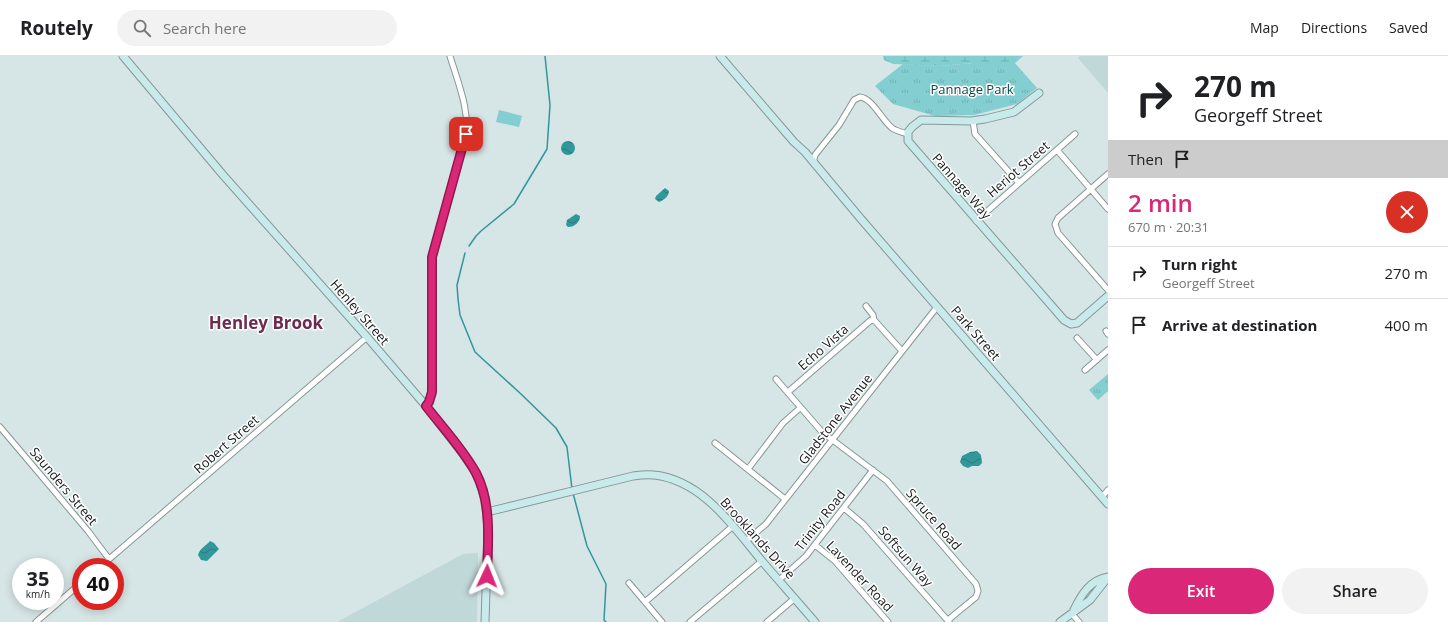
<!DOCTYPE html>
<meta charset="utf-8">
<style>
body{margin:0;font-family:"Open Sans",sans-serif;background:#f2f2f2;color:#202124;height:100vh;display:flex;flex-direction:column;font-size:15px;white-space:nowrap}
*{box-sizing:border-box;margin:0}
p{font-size:13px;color:#757577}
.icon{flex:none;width:22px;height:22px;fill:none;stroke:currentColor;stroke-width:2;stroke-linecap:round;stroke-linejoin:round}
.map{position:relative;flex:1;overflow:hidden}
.side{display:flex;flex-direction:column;background:#fff;width:340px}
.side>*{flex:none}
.hud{background:#fff;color:#202124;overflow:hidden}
.speed{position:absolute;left:12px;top:502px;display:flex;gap:8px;font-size:20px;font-weight:700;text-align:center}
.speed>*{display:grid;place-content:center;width:52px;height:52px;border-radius:50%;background:#fff;box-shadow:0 2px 10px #0003;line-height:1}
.speed small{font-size:10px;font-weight:400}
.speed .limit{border:6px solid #d22;background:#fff;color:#111}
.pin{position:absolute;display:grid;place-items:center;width:34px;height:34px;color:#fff;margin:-17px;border-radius:8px;box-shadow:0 2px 6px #0006}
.me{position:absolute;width:44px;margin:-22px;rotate:2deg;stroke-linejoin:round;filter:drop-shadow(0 0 3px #0008)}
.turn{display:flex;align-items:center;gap:14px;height:84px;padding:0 20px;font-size:18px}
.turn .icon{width:52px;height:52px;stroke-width:2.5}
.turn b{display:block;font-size:28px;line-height:34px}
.then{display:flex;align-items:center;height:38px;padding:0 20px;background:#0003;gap:8px;font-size:15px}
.round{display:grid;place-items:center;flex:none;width:42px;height:42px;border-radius:21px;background:#f2f2f2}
.overview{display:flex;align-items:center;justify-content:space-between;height:68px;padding:0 20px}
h1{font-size:24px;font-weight:600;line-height:30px;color:#db2777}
.button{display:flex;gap:8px;margin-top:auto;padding:8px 20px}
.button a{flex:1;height:46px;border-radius:24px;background:#db2777;color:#fff;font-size:16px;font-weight:600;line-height:46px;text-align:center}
.button a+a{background:#f2f2f2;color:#202124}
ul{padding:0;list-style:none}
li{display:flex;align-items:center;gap:12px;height:52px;padding:0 20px;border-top:1px solid #e0e0e0}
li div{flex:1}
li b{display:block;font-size:15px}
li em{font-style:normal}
header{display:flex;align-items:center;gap:24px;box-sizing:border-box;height:56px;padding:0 20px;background:#fff;border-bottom:1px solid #e0e0e0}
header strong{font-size:19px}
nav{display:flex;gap:22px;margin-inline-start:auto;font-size:14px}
.search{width:280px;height:36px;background:#f2f2f2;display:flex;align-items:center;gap:10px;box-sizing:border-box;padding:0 14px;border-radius:22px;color:#757577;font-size:15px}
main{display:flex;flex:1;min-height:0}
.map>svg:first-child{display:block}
.built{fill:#c0d8d8}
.grass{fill:#83ced0}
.wetland{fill:url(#wetland-marsh)}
.park{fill:url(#park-tufts)}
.water{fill:url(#water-waves)}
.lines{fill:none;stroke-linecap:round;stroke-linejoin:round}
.stream{stroke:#32979a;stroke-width:1.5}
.street-casing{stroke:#889696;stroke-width:7}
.secondary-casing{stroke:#889696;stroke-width:9}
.street{stroke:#fff;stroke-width:5}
.secondary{stroke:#c8eaeb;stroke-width:7}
.route-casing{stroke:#8e194d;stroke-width:10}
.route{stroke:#db2777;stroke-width:7}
.labels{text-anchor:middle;stroke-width:3;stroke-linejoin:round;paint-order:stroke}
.park-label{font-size:13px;fill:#094648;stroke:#fff}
.street-label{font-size:13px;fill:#151a1a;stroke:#fff}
.district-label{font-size:17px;font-weight:bold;fill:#6b2c4f;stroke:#fff}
</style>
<header>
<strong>Routely</strong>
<div class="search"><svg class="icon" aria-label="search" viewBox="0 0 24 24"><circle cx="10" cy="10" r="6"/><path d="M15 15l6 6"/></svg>Search here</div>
<nav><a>Map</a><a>Directions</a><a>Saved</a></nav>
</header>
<main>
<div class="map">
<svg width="1108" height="566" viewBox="0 0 1108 566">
<defs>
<pattern id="wetland-marsh" width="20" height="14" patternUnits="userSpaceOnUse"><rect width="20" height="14" fill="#83ced0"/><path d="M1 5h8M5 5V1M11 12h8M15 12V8" fill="none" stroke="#70b0b2"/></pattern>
<pattern id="park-tufts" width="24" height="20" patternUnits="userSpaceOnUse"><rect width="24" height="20" fill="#83ced0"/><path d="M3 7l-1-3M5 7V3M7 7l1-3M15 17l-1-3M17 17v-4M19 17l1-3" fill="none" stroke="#70b0b2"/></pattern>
<pattern id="water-waves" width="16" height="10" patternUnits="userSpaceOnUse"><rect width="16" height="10" fill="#32979a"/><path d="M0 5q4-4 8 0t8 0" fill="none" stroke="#297a7d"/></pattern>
</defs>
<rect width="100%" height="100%" fill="#d6e5e5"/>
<path class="built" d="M1080 0H1108V37L1078 2Z
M478 497 477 566H337L463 498Z"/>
<path class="grass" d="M499 54 522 60 519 71 496 66Z"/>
<path class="wetland" d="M883 0H1023L1015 7H973L940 10 893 8 884 4Z"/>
<path class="park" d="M973 7H1015L1037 32 1017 48 974 59 935 60 893 48 875 30 903 8 940 10Z
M1108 318V335L1098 344 1089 334Z"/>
<path class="water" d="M561 92a7 7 0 1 1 14 0a7 7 0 1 1-14 0Z
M665 132 669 135C669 140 664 144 659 146L655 143 656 140Z
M576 158 580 160C580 166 575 171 568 171L566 169 567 164Z
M977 395 981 399 982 407 979 410H972L968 412 963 410 960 406 962 400 970 396Z
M210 485 214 487 219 493 207 505 201 504 198 499C200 492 206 490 210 485Z"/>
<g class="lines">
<path class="stream" d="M469 190 476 180 481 175 514 148 547 93 550 49 545 0
M465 197 457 229 458 243 460 259 475 296 521 338 556 372 567 391 572 433
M573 437 587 490 606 528 604 564 606 566"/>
<g class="street-casing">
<path id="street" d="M973 65 975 78 1019 127
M1057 94 1108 153
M814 107V103L815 99 839 69 854 44 860 41C872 42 882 64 892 72 896 75 902 76 907 78
M1108 118 1058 162 1055 168 1058 177 1108 234
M976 165 1075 78
M866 250 873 259 874 264
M1106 275 1108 278
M1077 282 1097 304
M1085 314 1108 294
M776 323 822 376 887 425 976 528 978 535 976 541 948 564
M788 336 871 264 875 265 902 295
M426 350 429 346 432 336V201L465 84C471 56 458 27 450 0
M0 371 88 475 109 503
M715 387 785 443
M748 413 783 367 800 352
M1102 441 1108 434
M844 452 863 468 949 566
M746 485 766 468 937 251
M815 489 835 505 888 566
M100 511 367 281
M779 524 806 500 873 414
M629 527 662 566
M645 546 733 470
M1072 558 1079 566
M36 566 81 527
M690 566 762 505
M767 566 795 542"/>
</g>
<g class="secondary-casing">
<path id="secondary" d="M123 0 223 119 367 281 426 350 463 398 476 417 485 442 488 473 485 566
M720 0 794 86 805 96 861 163 1108 448
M1039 37 1014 56 985 63 971 65 921 64 912 71 908 76V85L1064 264 1071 268 1077 267 1108 240
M487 456 633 420C640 419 647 418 654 419 702 424 733 470 761 504 779 525 797 545 815 566
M1074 554C1081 539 1090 524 1108 521
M1060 566 1090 544 1108 521"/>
</g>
<use href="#street" class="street"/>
<use href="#secondary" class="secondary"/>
</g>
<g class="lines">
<g class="route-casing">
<path id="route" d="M466 78 432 201V336L429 346 426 350C443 372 463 393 476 417 492 447 488 486 487 520"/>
</g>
<use href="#route" class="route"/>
</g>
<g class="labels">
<g class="park-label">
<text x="972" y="38">Pannage Park</text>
</g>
<g class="street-label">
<text transform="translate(1018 113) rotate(-41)" y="5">Heriot Street</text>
<text transform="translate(962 130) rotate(49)" y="5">Pannage Way</text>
<text transform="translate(360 256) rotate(49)" y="5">Henley Street</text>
<text transform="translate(976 277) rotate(49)" y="5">Park Street</text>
<text transform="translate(823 291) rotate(-41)" y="5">Echo Vista</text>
<text transform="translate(835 363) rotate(-52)" y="5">Gladstone Avenue</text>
<text transform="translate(226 388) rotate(-41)" y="5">Robert Street</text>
<text transform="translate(64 430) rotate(50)" y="5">Saunders Street</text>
<text transform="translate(934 463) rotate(49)" y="5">Spruce Road</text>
<text transform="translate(820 464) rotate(-52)" y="5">Trinity Road</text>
<text transform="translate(758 482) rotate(48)" y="5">Brooklands Drive</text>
<text transform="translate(906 500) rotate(49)" y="5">Softsun Way</text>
<text transform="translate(860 520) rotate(47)" y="5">Lavender Road</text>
</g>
<g class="district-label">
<text x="266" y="273">Henley Brook</text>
</g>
</g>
</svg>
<div class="speed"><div>35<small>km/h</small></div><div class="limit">40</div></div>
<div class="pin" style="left:466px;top:78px;background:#d93025"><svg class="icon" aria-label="arrive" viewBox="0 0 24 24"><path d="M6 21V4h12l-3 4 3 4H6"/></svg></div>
<svg class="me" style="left:487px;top:520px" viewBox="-20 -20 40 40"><path d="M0-17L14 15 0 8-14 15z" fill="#db2777" stroke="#fff" stroke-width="4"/></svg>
</div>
<section class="side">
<div class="hud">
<div class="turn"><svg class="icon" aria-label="right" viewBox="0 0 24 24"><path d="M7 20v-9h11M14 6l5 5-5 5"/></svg><div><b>270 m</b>Georgeff Street</div></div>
<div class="then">Then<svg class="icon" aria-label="arrive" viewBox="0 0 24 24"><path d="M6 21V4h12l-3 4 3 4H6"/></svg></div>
</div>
<div class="overview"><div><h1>2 min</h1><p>670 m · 20:31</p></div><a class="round" style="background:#d93025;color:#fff"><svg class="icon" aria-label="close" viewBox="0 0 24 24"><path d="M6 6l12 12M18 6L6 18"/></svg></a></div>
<ul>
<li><svg class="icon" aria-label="right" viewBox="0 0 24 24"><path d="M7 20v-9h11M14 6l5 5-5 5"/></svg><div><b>Turn right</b><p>Georgeff Street</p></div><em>270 m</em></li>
<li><svg class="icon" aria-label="arrive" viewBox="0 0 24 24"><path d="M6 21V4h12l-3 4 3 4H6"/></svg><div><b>Arrive at destination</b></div><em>400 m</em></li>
</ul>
<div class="button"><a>Exit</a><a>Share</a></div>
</section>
</main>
